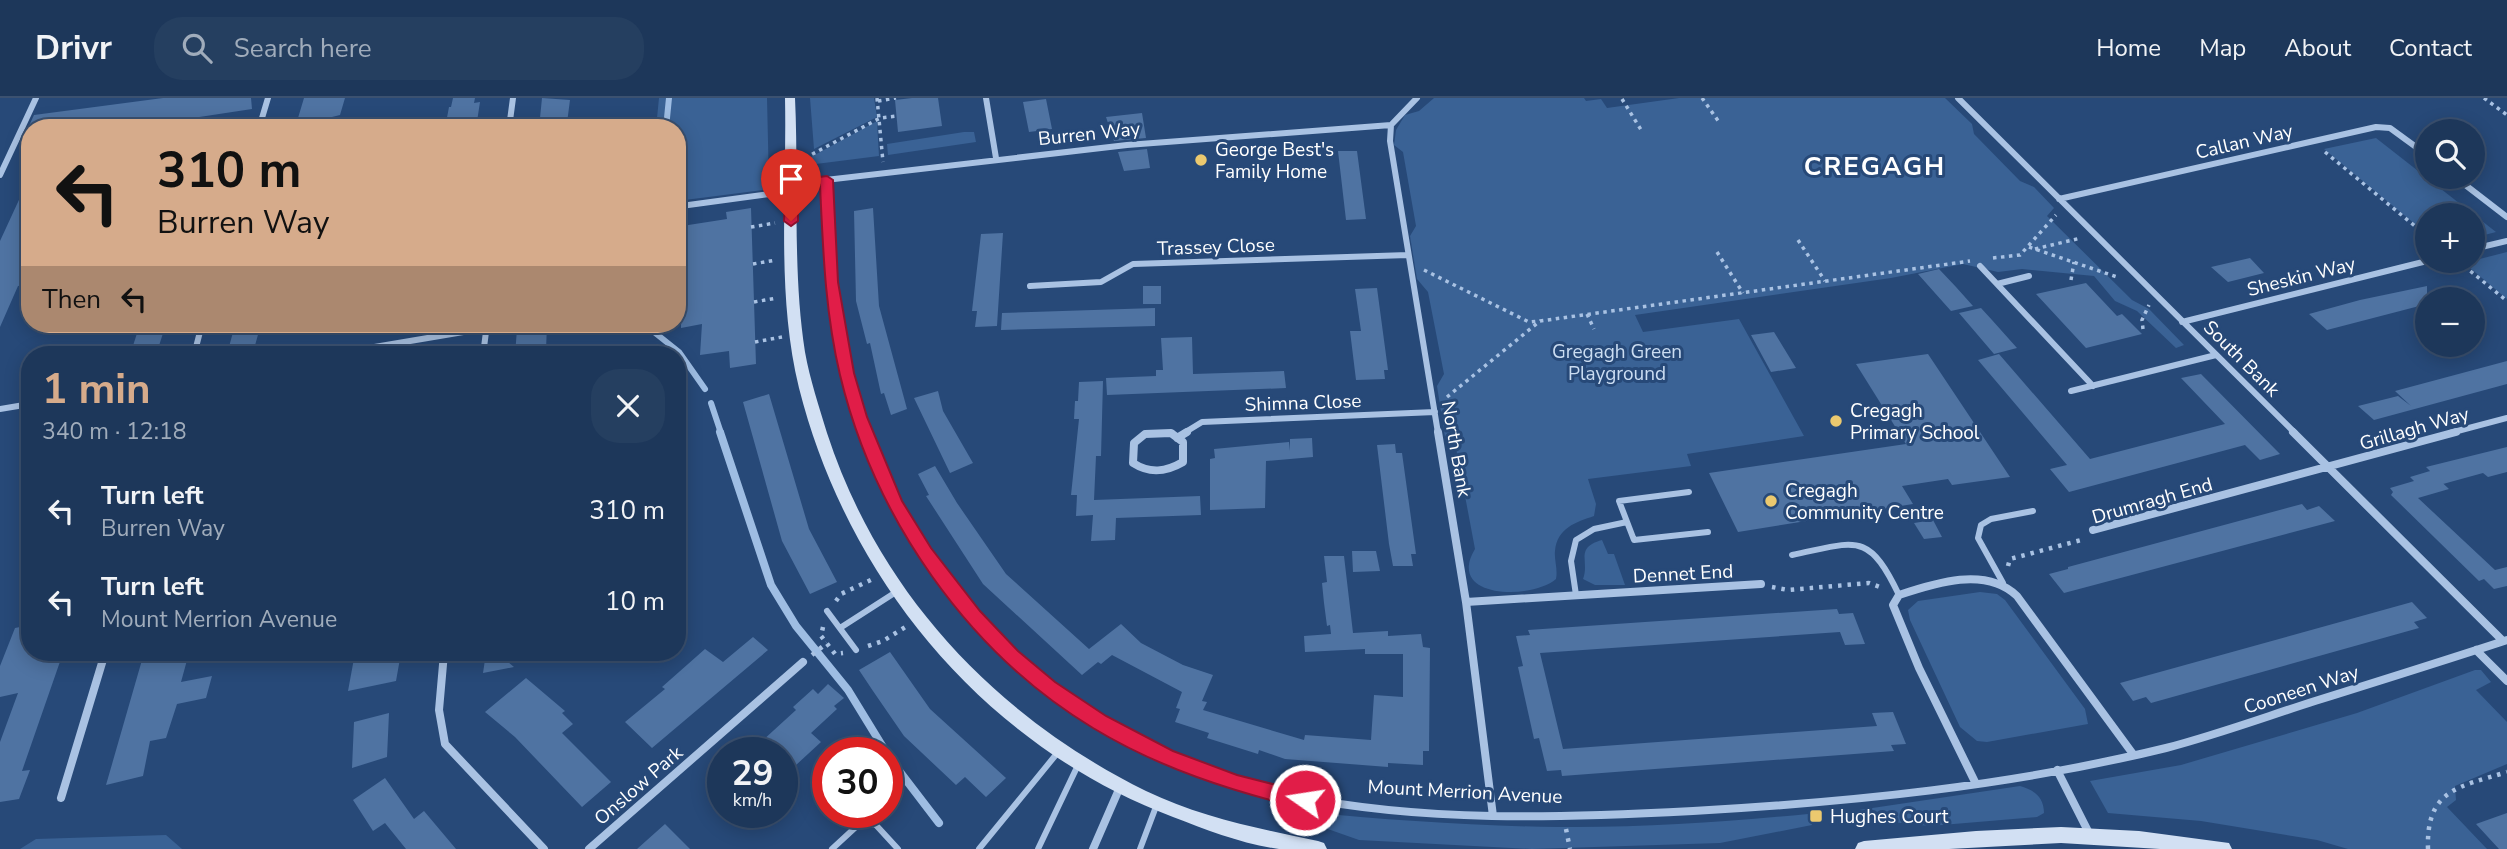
<!DOCTYPE html>
<meta charset="utf-8">
<style>
body{margin:0;font-family:"Nunito Sans",sans-serif;background:#253f60;color:#f1f3f6;height:100vh;display:flex;flex-direction:column;font-size:26px;white-space:nowrap}
*{box-sizing:border-box;margin:0}
p{font-size:23px;color:#a0acbb}
.icon{flex:none;width:38px;height:38px;fill:none;stroke:currentColor;stroke-width:2;stroke-linecap:round;stroke-linejoin:round}
.map{position:relative;flex:1;overflow:hidden}
.drawer{position:absolute;left:21px;top:248px;width:665px;height:315px;display:flex;flex-direction:column;background:#1d375a;border-radius:28px;box-shadow:0 4px 18px #0003,0 0 0 2px #3b5170}
.drawer>*{flex:none}
.top-card{position:absolute;left:21px;top:21px;width:665px;height:214px;border-radius:28px;box-shadow:0 4px 18px #0003,0 0 0 2px #3b5170;background:#d6ab8b;color:#111;overflow:hidden}
.tools{position:absolute;left:2415px;top:21px;display:grid;gap:14px}
.tools a{display:grid;place-items:center;width:70px;height:70px;border-radius:50%;background:#1d375a;box-shadow:0 4px 18px #0003,0 0 0 2px #3b5170;font-size:35px}
.speed{position:absolute;left:707px;top:639px;display:flex;gap:14px;font-size:35px;font-weight:700;text-align:center}
.speed>*{display:grid;place-content:center;width:91px;height:91px;border-radius:50%;background:#1d375a;box-shadow:0 4px 18px #0003,0 0 0 2px #3b5170;line-height:1}
.speed small{font-size:18px;font-weight:400}
.speed .limit{border:10px solid #d22;background:#fff;color:#111}
.pin{position:absolute;display:grid;place-items:center;width:60px;height:60px;color:#fff;margin:-72px -30px;border-radius:50% 50% 50% 0;rotate:-45deg;box-shadow:0 0 7px #0007}
.pin .icon{rotate:45deg}
.me{position:absolute;width:77px;margin:-38px;rotate:283deg;stroke-linejoin:round;filter:drop-shadow(0 0 5px #0008)}
.turn{display:flex;align-items:center;gap:24px;height:147px;padding:0 21px;font-size:32px}
.turn .icon{width:91px;height:91px;stroke-width:2.5}
.turn b{display:block;font-size:49px;line-height:60px}
.then{display:flex;align-items:center;height:66px;padding:0 21px;background:#0003;gap:14px;font-size:26px}
.round{display:grid;place-items:center;flex:none;width:74px;height:74px;border-radius:28px;background:#253f60}
.head{display:flex;align-items:center;justify-content:space-between;height:119px;padding:0 21px}
h1{font-size:42px;font-weight:700;line-height:52px;color:#d6ab8b}
ul{padding:0;list-style:none}
li{display:flex;align-items:center;gap:21px;height:91px;padding:0 21px}
li div{flex:1}
li b{display:block;font-size:26px}
li em{font-style:normal}
header{display:flex;align-items:center;gap:42px;box-sizing:border-box;height:98px;padding:0 35px;background:#1d375a;border-bottom:2px solid #3b5170}
header strong{font-size:33px}
nav{display:flex;gap:38px;margin-inline-start:auto;font-size:24px}
.search{width:490px;height:63px;background:#253f60;display:flex;align-items:center;gap:18px;box-sizing:border-box;padding:0 24px;border-radius:28px;color:#a0acbb;font-size:26px}
.map>svg:first-child{display:block}
.green{fill:#3a6295}
.lines{fill:none;stroke-linecap:round;stroke-linejoin:round}
.stream-far1{stroke:#9ebde3;stroke-width:6}
.stream{stroke:#9ebde3;stroke-width:8}
.building{fill:#4f73a2}
.path-far1{stroke:#a9c2e3;stroke-width:3.5;stroke-dasharray:3.5 4.5;stroke-linecap:butt}
.path{stroke:#a9c2e3;stroke-width:4.5;stroke-dasharray:3.5 6;stroke-linecap:butt}
.lane{stroke:#a9c2e3;stroke-width:6}
.street-far1{stroke:#a9c2e3;stroke-width:6}
.street{stroke:#a9c2e3;stroke-width:8}
.secondary{fill:#d2e0f3;fill-rule:evenodd}
.route{fill:#e11d48;stroke:#92132f;stroke-width:2}
.poi-dot{fill:#ebc96f;stroke:#274978;stroke-width:2.5}
.labels{text-anchor:middle;stroke-width:6;stroke-linejoin:round;paint-order:stroke}
.street-label{font-size:19px;fill:#fff;stroke:#274978}
.poi-label{font-size:19px;fill:#fff;stroke:#274978;text-anchor:start}
.park-label{font-size:19px;fill:#cbddf2;stroke:#274978}
.district-label{font-size:26px;font-weight:bold;letter-spacing:2px;fill:#fff;stroke:#274978}
</style>
<header>
<strong>Drivr</strong>
<div class="search"><svg class="icon" aria-label="search" viewBox="0 0 24 24"><circle cx="10" cy="10" r="6"/><path d="M15 15l6 6"/></svg>Search here</div>
<nav><a>Home</a><a>Map</a><a>About</a><a>Contact</a></nav>
</header>
<div class="map">
<svg width="2507" height="751" viewBox="0 0 2507 751">
<rect width="100%" height="100%" fill="#274978"/>
<path class="green" d="M659 0H767L769 87 763 92 677 103V30H656Z
M810 0H874L877 19 814 51Z
M1434 0H1584L1586 3 1601 1 1607 10 1679 0H1945L1972 26 1974 36 2020 83 2034 89 2054 110 2047 118 2132 202 2149 211 2184 247 2176 250 2137 213 2115 203 2094 178 2022 171 1998 174 1963 166 1891 180 1635 217 1643 234 1739 221 1804 338 1687 356 1691 368 1588 381 1596 406 1594 418C1576 424 1557 430 1555 453 1554 462 1558 471 1556 481 1532 502 1445 501 1475 451L1456 350 1445 339 1437 288 1444 276 1428 194 1417 181 1410 138 1416 128 1403 54 1394 47 1396 32 1405 17 1419 13Z
M877 23 879 58 808 67 807 61 811 59Z
M964 34H974L976 44 888 57 887 46Z
M2376 40 2496 134 2473 140V117H2427V136L2324 51Z
M2507 154V201L2464 165Z
M1602 442 1608 456H1614L1625 487H1595L1583 481C1590 463 1574 450 1602 442Z
M1980 494 1997 496 2005 502 2085 611 2088 626 1987 644 1977 643 1960 629 1910 522 1908 512 1918 503Z
M2475 572H2481L2491 584 2476 592 2507 624V666L2455 688 2456 702 2447 709 2487 751H2348L2317 742 2201 723 2108 715 2090 683 2181 667 2357 615Z
M2020 688C2034 692 2044 699 2044 715L2037 719 1930 728 1863 721 1859 712Z
M1306 714C1389 722 1473 728 1557 729 1641 730 1725 724 1808 716L1812 727 1720 745 1532 751 1359 742 1305 723Z
M166 737 182 751H20L36 741Z"/>
<g class="lines">
<path class="stream-far1" d="M666 30 669 0
M644 226 679 254 705 291
M711 305 721 335"/>
<path class="stream" d="M720 334 771 487 796 528 848 592 886 654
M887 657 939 725"/>
</g>
<path class="building" d="M163 0H251L252 11 127 30H28L34 17Z
M304 0H345L340 17 332 19 329 30H295Z
M453 0H475L474 5 480 4 476 30H445L449 9H451Z
M542 0 570 2 567 25 559 26V30H539Z
M912 0H938L942 28 898 34 895 2Z
M1046 1 1052 31 1029 34 1023 4Z
M1142 15 1146 40 1114 43 1106 19Z
M1147 51 1150 70 1124 73 1118 54Z
M1338 53H1357L1366 121 1346 122Z
M30 78V174L24 187 18 188 0 229V143Z
M751 110 756 266 730 270 729 253 700 257 702 226 681 230 682 128 727 121 726 114Z
M873 110 879 208 907 311 891 317 884 295 881 296 870 245 867 246 856 203 854 113Z
M1003 135 997 228 975 229 977 213H972L981 136Z
M2250 160 2264 175 2228 184 2211 169Z
M1939 171 1956 189 1973 208 1951 213 1918 176Z
M2086 185 2117 218 2122 216 2142 236 2086 250 2036 196Z
M1143 188H1161V206H1143Z
M2427 188V206L2327 232 2309 216 2360 202Z
M1377 190 1388 272H1384L1385 281 1356 282 1350 233H1361L1355 191Z
M1155 210V228L1001 232 1002 215Z
M1981 210 1992 222 2017 250 1994 256 1959 215Z
M140 226H166L156 257H130Z
M261 226 254 251 227 256 235 227Z
M547 226 546 252 515 257 517 231Z
M1774 234 1796 270 1771 274 1751 237Z
M1192 239 1193 276 1284 273 1286 290 1107 297 1106 280 1156 278V272H1163L1161 240Z
M1928 256 2010 379 1952 387 1948 381 1902 388 1913 406 1738 434 1709 375 1906 346 1856 266Z
M1999 256 2090 361 2225 326 2181 280 2201 276 2280 356 2260 362 2245 347 2069 394 2050 371 2067 367 1978 262Z
M2507 263V286L2374 322 2358 308 2398 298 2411 308 2395 293Z
M1103 283 1101 358H1096L1094 402 1200 398 1201 417 1116 420 1115 442 1091 443 1093 417 1076 418 1077 397H1071L1079 321H1074L1075 303H1078L1079 284Z
M938 293 943 313 973 365 950 375 914 300Z
M769 296 809 431 837 484 810 496 782 443 743 304Z
M1312 340 1313 359 1266 363 1265 410 1210 412V361L1215 360 1214 351 1289 344 1290 353V341Z
M1395 346 1396 355H1402L1416 456H1411L1413 468H1393L1389 446 1377 347Z
M2507 349V374L2488 379 2483 375 2443 386 2426 369Z
M935 368 957 405 1006 476 1089 551 1121 526 1141 545 1183 567 1213 577 1202 603 1207 604 1203 612 1304 642 1305 637 1371 642 1374 597 1403 599V556H1365V551L1305 554 1304 538 1331 536 1330 527 1327 528 1324 505 1322 485 1327 484 1324 458H1344L1353 535 1388 533V538L1421 536 1423 549 1430 550 1429 653H1423V667L1388 665V669L1285 661 1259 652 1258 656 1207 640 1209 635 1175 624 1180 611 1176 610 1182 594 1112 557 1101 566 1098 564 1082 577 983 486 926 398 929 397 918 376Z
M2430 373 2449 391 2418 400 2495 472 2507 469V488L2494 491 2484 481 2479 483 2391 397 2393 394 2390 390 2414 383 2410 379Z
M2302 406 2307 412 2319 408 2335 423 2064 495 2049 476 2068 471V469Z
M1933 422 1942 439 1924 441 1914 425Z
M1352 453H1376L1380 473 1353 474Z
M2412 504 2427 520 2414 524 2419 530 2151 605 2146 599 2133 603 2120 585Z
M1837 511 1839 516 1853 515 1865 546 1845 547 1840 534 1540 555 1563 651 1877 628 1872 615 1893 614 1906 646 1891 647 1894 653 1562 678 1561 672 1547 673 1539 640 1534 641 1518 569 1523 568 1516 538 1530 537 1528 532Z
M30 527V555H63L22 673 30 672 19 701 0 704V644L18 595 0 599V568L15 530Z
M753 539 768 552 652 650 625 624 665 591 662 589 705 551 723 564Z
M890 554 930 611 1006 680 986 699 965 679 956 687 904 638 873 593 859 572Z
M144 555H189L181 584 212 578 206 600 177 606 166 640 150 643 143 678 106 687Z
M355 555H401L396 583 348 593Z
M486 555H497L514 569 483 575Z
M526 580 565 613 562 615 573 626 562 635 611 684 582 709 515 639 485 614Z
M828 586 844 600 834 608 837 611 811 635 821 644 782 680V654H750L796 612 793 609 813 591 818 596Z
M389 615 387 659 352 670 354 624Z
M385 680 414 721 424 713 456 751H406L385 725 373 733 353 702Z
M2507 715V751H2499L2476 726Z
M665 726 690 751H637Z"/>
<g class="lines">
<path class="path-far1" d="M877 0 883 64
M1702 0 1719 24
M2484 0 2507 17
M1622 1 1643 35
M878 3 896 0
M2325 54 2427 138
M805 60 880 20 897 18
M751 129 775 125
M1798 142 1825 183
M2029 149 2117 179
M2035 151 2081 140
M1717 154 1743 195
M1993 160 2020 157 2056 117
M2458 163 2507 203
M753 166 776 162
M1424 172 1529 224 1539 223
M2071 182 2074 164
M754 204 777 200
M1587 216 1594 231
M2143 231 2142 222 2149 207
M755 244 782 239
M1447 299 1540 223 1970 163"/>
<path class="path" d="M2008 468 2010 461 2085 441
M1772 489 1788 492 1869 485 1880 489
M836 503 841 496 873 481
M823 529 821 538 835 556 843 555
M868 548 883 543 907 528
M812 557 827 545
M1566 731 1570 751
M2428 751C2426 691 2459 689 2507 674"/>
<path class="lane" d="M1689 394 1619 403 1634 442 1708 434
M1792 457C1856 444 1868 432 1899 497
M2003 485 1978 440 1981 427 1991 421 2033 413
M1576 497 1571 463 1576 442 1594 431 1627 424
M827 513 856 552
M840 530 896 494
M832 751 858 727 875 726 898 751
M979 751 1059 653
M1038 751 1079 665
M1140 751 1157 706"/>
<path class="street-far1" d="M986 0 996 60
M1417 0 1391 27 1390 43 1438 335
M1958 0 2295 335
M259 30 268 0
M509 30 513 0
M0 77 36 0
M2455 79 2507 119
M827 82C829 167 834 255 864 335
M791 86 1127 47 1391 27
M2059 101 2376 29 2390 30 2427 57
M681 108 791 93
M2473 151 2507 143
M1980 168 2093 288
M1997 186 2029 178
M1030 188 1101 184 1133 166 1408 157
M2182 224 2427 163
M194 257 202 226
M327 257 487 230
M483 257 487 226
M2071 293 2216 257
M0 311 30 306
M1158 335H1172
M1184 335 1202 324 1435 314
M2450 335 2507 320"/>
<path class="street" d="M864 334C888 398 918 446 960 499 1141 730 1427 727 1693 713 1852 704 2011 688 2166 650 2216 637 2265 619 2315 603 2379 583 2443 563 2507 542
M1438 334 1466 504 1493 718
M2293 334 2503 543
M1171 335 1183 344V364C1166 374 1150 376 1133 365L1134 345 1145 336Z
M1177 340 1187 334
M2093 432 2456 334
M1466 504 1761 486
M2476 552 2507 583
M444 555 439 612 445 646 544 751
M2057 672 2090 737
M1976 686 1919 570 1893 507 1899 497C1935 485 1986 468 2017 498L2133 656
M61 700 105 555
M589 751 803 564
M1093 751 1120 689"/>
<path class="secondary" d="M785 0H795C799 84 792 170 805 254 810 282 819 308 827 335 879 495 996 619 1146 693 1200 719 1260 731 1318 743L1324 745 1327 751C1311 751 1294 751 1279 751 1242 746 1207 732 1173 719 985 648 848 483 799 290 776 196 787 96 785 0Z
M2061 729 2139 733 2229 745 2232 751H2160L2061 745 1949 751H1855L1858 745 1864 743 1976 733Z"/>
</g>
<path class="route" d="M827 78 833 82 838 184 854 275 867 319 902 403 931 450 980 513 1018 553 1055 584 1106 618 1173 653 1237 677 1312 696 1315 702 1312 709 1305 711C1231 693 1159 670 1093 630 967 554 874 419 840 277 825 214 823 151 820 87L798 90V123L791 128 784 123 786 83Z"/>
<g class="poi-dot">
<circle cx="1201" cy="62" r="7"/>
<circle cx="1836" cy="323" r="7"/>
<circle cx="1771" cy="403" r="7"/>
<rect x="1809" y="711" width="14" height="14" rx="3.5"/>
</g>
<g class="labels">
<g class="street-label">
<text transform="translate(1089 35) rotate(-6)" y="7">Burren Way</text>
<text transform="translate(2244 43) rotate(-13)" y="7">Callan Way</text>
<text transform="translate(1216 148) rotate(-2)" y="7">Trassey Close</text>
<text transform="translate(2301 178) rotate(-14)" y="7">Sheskin Way</text>
<text transform="translate(2242 260) rotate(45)" y="7">South Bank</text>
<text transform="translate(1303 304) rotate(-2)" y="7">Shimna Close</text>
<text transform="translate(2414 330) rotate(-16)" y="7">Grillagh Way</text>
<text transform="translate(1457 351) rotate(80)" y="7">North Bank</text>
<text transform="translate(2152 402) rotate(-16)" y="7">Drumragh End</text>
<text transform="translate(1683 475) rotate(-3)" y="7">Dennet End</text>
<text transform="translate(2301 591) rotate(-18)" y="7">Cooneen Way</text>
<text transform="translate(638 687) rotate(-41)" y="7">Onslow Park</text>
<text transform="translate(1465 693) rotate(3)" y="7">Mount Merrion Avenue</text>
</g>
<g class="poi-label">
<text x="1215" y="58">George Best's<tspan x="1215" dy="22">Family Home</tspan></text>
<text x="1850" y="319">Cregagh<tspan x="1850" dy="22">Primary School</tspan></text>
<text x="1785" y="399">Cregagh<tspan x="1785" dy="22">Community Centre</tspan></text>
<text x="1830" y="725">Hughes Court</text>
</g>
<g class="park-label">
<text x="1617" y="260">Gregagh Green<tspan x="1617" dy="22">Playground</tspan></text>
</g>
<g class="district-label">
<text x="1875" y="77">CREGAGH</text>
</g>
</g>
</svg>
<div class="tools">
<a><svg class="icon" aria-label="search" viewBox="0 0 24 24"><circle cx="10" cy="10" r="6"/><path d="M15 15l6 6"/></svg></a>
<a>+</a>
<a>−</a>
</div>
<div class="speed"><div>29<small>km/h</small></div><div class="limit">30</div></div>
<div class="pin" style="left:791px;top:123px;background:#d93025"><svg class="icon" aria-label="arrive" viewBox="0 0 24 24"><path d="M6 21V4h12l-3 4 3 4H6"/></svg></div>
<svg class="me" style="left:1305px;top:702px" viewBox="-20 -20 40 40"><circle r="17" fill="#e11d48" stroke="#fff" stroke-width="3"/><path d="M0-11L8 9 0 5-8 9z" fill="#fff"/></svg>
<div class="top-card">
<div class="turn"><svg class="icon" aria-label="left" viewBox="0 0 24 24"><path d="M17 20v-9H6M10 6l-5 5 5 5"/></svg><div><b>310 m</b>Burren Way</div></div>
<div class="then">Then<svg class="icon" aria-label="left" viewBox="0 0 24 24"><path d="M17 20v-9H6M10 6l-5 5 5 5"/></svg></div>
</div>
<section class="drawer">
<div class="head"><div><h1>1 min</h1><p>340 m · 12:18</p></div><a class="round"><svg class="icon" aria-label="close" viewBox="0 0 24 24"><path d="M6 6l12 12M18 6L6 18"/></svg></a></div>
<ul>
<li><svg class="icon" aria-label="left" viewBox="0 0 24 24"><path d="M17 20v-9H6M10 6l-5 5 5 5"/></svg><div><b>Turn left</b><p>Burren Way</p></div><em>310 m</em></li>
<li><svg class="icon" aria-label="left" viewBox="0 0 24 24"><path d="M17 20v-9H6M10 6l-5 5 5 5"/></svg><div><b>Turn left</b><p>Mount Merrion Avenue</p></div><em>10 m</em></li>
</ul>
</section>
</div>
